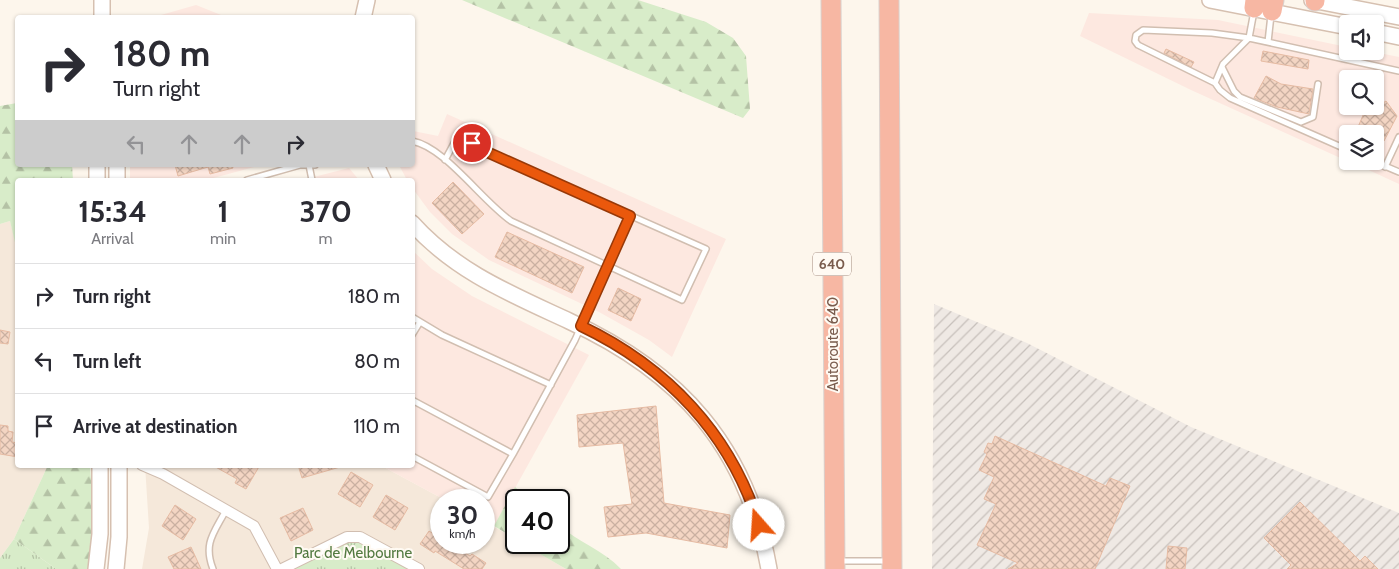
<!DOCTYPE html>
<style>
body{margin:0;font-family:Cabin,sans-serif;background:#f7f7f7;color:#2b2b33;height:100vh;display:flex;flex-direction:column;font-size:19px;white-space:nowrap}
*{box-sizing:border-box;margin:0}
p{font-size:16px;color:#7c7c81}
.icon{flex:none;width:28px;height:28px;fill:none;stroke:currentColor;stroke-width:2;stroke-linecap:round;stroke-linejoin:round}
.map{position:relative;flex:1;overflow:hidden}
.details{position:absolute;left:15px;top:178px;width:400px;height:290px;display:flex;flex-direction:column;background:#fff;border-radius:5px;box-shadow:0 1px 4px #0004}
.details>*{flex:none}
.top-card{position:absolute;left:15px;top:15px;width:400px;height:152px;border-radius:5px;box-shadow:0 1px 4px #0004;background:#fff;color:#2b2b33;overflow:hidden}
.tools{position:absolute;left:1339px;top:15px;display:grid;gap:10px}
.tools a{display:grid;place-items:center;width:45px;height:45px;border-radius:5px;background:#fff;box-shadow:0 1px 4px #0004;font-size:25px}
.speed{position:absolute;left:430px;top:489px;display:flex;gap:10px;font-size:25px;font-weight:700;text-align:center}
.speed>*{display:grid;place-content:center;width:65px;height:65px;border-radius:50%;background:#fff;box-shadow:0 1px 4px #0004;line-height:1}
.speed small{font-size:12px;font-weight:400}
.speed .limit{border:2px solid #111;border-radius:8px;background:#fff;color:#111}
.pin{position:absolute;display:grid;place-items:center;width:42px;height:42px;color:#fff;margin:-21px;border:2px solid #fff;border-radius:50%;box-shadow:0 1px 5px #0007}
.me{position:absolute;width:55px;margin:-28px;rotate:341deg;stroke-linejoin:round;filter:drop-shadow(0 0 4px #0008)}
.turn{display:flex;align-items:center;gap:18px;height:105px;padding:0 15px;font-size:22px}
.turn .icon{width:65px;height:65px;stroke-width:2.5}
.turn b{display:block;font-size:35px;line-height:42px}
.lanes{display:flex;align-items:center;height:48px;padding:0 15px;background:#0003;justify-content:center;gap:25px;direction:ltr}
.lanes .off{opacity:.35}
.eta{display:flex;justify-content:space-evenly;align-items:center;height:85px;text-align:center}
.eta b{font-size:30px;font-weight:700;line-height:35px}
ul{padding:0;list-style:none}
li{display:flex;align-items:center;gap:15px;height:65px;padding:0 15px;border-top:1px solid #e1e1e2}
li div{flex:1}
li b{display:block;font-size:19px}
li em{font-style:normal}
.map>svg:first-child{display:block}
.residential{fill:#f5e8da}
.commercial{fill:#fde8e0;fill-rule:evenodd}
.industrial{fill:url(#industrial-furrows)}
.forest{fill:url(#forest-firs)}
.park{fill:url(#park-tufts)}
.building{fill:url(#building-cross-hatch);stroke:#e6bba3}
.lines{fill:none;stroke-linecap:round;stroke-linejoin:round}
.lane-casing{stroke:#d1beb0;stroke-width:8}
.street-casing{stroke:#d1beb0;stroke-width:12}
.secondary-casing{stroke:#d6c0b0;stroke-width:18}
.highway-casing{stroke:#dad1cd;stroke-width:21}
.lane{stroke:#fff;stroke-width:5}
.street{stroke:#fff;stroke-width:10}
.secondary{stroke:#fff;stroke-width:15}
.highway{stroke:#f7b7a3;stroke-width:19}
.route-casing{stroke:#983908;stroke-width:12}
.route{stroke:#ea580c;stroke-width:9}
.labels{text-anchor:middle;stroke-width:4;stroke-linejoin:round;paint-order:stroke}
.shield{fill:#fffaf3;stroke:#a28b7f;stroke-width:1}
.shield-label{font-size:14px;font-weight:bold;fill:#7a5c4d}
.street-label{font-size:15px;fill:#7a5c4d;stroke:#fffaf3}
.park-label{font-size:15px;fill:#537a41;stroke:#fffaf3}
</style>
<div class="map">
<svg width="1399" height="569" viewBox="0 0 1399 569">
<defs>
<pattern id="industrial-furrows" width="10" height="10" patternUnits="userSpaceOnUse" patternTransform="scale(1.25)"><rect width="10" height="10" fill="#efe9e4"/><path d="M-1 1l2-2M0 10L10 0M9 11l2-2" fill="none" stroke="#c7c0bb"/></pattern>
<pattern id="forest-firs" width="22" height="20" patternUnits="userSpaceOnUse" patternTransform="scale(1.25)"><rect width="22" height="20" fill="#d8ecc9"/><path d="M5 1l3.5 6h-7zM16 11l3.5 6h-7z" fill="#b4c2a5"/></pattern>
<pattern id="park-tufts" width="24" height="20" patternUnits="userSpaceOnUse" patternTransform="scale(1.25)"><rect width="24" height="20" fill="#d8ecc9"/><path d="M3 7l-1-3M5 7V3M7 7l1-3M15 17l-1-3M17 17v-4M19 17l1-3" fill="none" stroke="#b4c2a5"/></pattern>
<pattern id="building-cross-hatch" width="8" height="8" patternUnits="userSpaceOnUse" patternTransform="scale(1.25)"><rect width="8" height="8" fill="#f3d5c3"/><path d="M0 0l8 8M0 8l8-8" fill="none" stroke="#cab0a1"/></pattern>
</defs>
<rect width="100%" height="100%" fill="#fdf6ec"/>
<path class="residential" d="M10 221 18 251V465H48L14 539 0 558V224Z
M145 465H380L445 500H441V542H484V521L516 539V542L521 543 566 569H142L149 528Z"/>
<path class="commercial" d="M196 5 226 17H154Z
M1089 13 1218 20 1347 47 1348 51H1369L1399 57V184L1349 161H1375V134H1348L1347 161 1191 90 1080 36ZM1348 79H1375V106H1348Z
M447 114 726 239 672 357 649 340 599 312 489 260 452 234 430 212 413 189 412 180H407L399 165H412L413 131 438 136Z
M130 165H262L206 180H130Z
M349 168 359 180H302Z
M413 251 432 269 472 296 589 355 494 526 484 521V500H445L380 465H412Z"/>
<path class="industrial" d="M934 304 1027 343 1191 427 1399 513V569H932Z"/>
<path class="forest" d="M462 0H638L706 22 733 38 746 56 750 109 743 118Z
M17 103 18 165H72L73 180H18L17 251 10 221 0 224V106Z
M48 465H90L95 542 89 569H56L14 539Z
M515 487 530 500H516V539L494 526Z
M559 525C578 542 603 550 621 569H566L521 543 559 542Z"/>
<path class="park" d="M360 537 409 569H282Z
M14 539 56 569H0V558Z"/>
<path class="building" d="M1166 49 1194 62 1191 67 1164 53Z
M1263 51 1309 60 1308 69 1261 61Z
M1266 76 1281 84 1313 89 1309 114 1277 107 1254 98Z
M1386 101 1397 116 1384 141 1375 137V134H1355L1367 106H1375V102L1380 105Z
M175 165H232L233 168 210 174 208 167 178 176Z
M453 182 484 214 462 234 432 203Z
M507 232 584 267 572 293 495 257Z
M618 288 641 299 631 321 608 310Z
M0 330 10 332 8 344 0 343Z
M656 406 664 503 730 515 727 548 646 533 608 537 604 507 632 504 623 443 579 447 577 415Z
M0 425 8 426V431L13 432 12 442 18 443V457L0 454Z
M995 436 1106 486 1110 478 1130 486 1095 569H1008L1018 563 977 545 996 504 984 499 994 477 979 470 987 454 984 452 988 443 992 444Z
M212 465H260L246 489 235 483 237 479Z
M298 465H339L340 467 302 478Z
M351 472 373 485 360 507 338 494Z
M386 495 408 508 395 530 373 517Z
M1300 502 1360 561 1365 556 1378 569H1287L1291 565 1264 538Z
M175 505 196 519 183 540 162 526Z
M303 508 313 530 291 541 280 518Z
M429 531 441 539V542H449L470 556 472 554 486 563 482 569H464L435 551 434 553 420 544Z
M1168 546 1187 548 1185 569H1166Z
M191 547 201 569H174L168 557Z"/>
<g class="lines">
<g class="lane-casing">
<path id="lane" d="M1268 42 1271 15
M1222 67 1234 91 1240 97 1301 122 1313 117 1318 84
M1215 83 1223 64 1249 38 1254 11
M412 141C445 147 481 200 511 221L682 300 706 249 478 148 459 134 445 160
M1348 150 1230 98 1220 90 1215 83 1138 45 1135 41 1136 35 1143 30 1212 33 1249 38 1399 71
M1373 161 1399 172
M309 165 312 180
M1385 167 1399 137
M247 180 300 165H315
M412 317 442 335 551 385
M412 335 420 322
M412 400 513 454 575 340 630 216
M412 456 488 497 513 454
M837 561H889
M213 569C203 543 214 533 226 510"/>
</g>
<g class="street-casing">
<path id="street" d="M142 465 163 474 254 526 277 569
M282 569 347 537H360L419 569"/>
</g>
<g class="secondary-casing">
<path id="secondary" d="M102 0V18
M1210 0 1348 27
M1312 0 1399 17
M363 18 367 0
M1375 32 1399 37
M376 165 383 180
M97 180V165
M117 180V165
M412 223C456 272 511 294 569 321 680 372 747 446 769 569
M96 569 100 534V465
M116 569 119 537V465"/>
</g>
<g class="highway-casing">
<path id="highway" d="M831 0 835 569
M889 0 892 569
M1315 0V1
M1254 8 1255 0
M1272 11 1274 0"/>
</g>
<use href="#lane" class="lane"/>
<use href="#street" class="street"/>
<use href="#secondary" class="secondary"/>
<use href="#highway" class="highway"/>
</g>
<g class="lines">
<g class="route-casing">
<path id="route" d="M472 143 478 148 630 216 581 326C667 367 731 434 759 525"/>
</g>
<use href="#route" class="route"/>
</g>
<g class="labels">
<rect class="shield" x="813" y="252.5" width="38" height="23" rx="4"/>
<g class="shield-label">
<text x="832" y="269">640</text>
</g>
<g class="street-label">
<text transform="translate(833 344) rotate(-90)" y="5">Autoroute 640</text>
</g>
<g class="park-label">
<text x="353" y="558">Parc de Melbourne</text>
</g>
</g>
</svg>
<div class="tools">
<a><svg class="icon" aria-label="sound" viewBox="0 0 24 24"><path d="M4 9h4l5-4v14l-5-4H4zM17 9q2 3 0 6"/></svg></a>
<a><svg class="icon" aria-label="search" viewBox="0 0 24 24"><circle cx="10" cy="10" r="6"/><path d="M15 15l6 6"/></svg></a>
<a><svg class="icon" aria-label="layers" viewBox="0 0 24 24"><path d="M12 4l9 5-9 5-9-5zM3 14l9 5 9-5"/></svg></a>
</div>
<div class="speed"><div>30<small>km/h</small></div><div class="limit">40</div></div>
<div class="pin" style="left:472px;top:143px;background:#d93025"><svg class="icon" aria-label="arrive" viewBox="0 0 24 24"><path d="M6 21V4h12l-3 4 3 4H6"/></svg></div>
<svg class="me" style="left:759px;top:525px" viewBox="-20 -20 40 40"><circle r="19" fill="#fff"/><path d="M0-13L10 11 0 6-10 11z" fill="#ea580c"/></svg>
<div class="top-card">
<div class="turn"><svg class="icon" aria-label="right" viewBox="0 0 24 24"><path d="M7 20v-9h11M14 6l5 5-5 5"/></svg><div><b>180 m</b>Turn right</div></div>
<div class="lanes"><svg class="icon off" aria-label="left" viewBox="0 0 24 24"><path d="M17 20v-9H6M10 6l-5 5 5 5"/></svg><svg class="icon off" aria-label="ahead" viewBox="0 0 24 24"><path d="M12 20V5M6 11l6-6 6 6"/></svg><svg class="icon off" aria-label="ahead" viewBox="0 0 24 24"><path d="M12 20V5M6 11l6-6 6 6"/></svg><svg class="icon" aria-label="right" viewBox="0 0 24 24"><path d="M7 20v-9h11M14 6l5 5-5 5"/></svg></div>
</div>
<section class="details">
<div class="eta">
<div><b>15:34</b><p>Arrival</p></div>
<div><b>1</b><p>min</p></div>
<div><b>370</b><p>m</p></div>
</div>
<ul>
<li><svg class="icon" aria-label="right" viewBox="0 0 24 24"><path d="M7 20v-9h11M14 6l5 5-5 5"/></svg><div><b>Turn right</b></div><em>180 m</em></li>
<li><svg class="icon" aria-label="left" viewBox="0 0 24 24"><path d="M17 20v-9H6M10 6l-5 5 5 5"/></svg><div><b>Turn left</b></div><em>80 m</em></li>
<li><svg class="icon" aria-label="arrive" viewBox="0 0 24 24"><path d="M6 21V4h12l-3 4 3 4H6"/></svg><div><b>Arrive at destination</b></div><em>110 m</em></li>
</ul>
</section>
</div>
